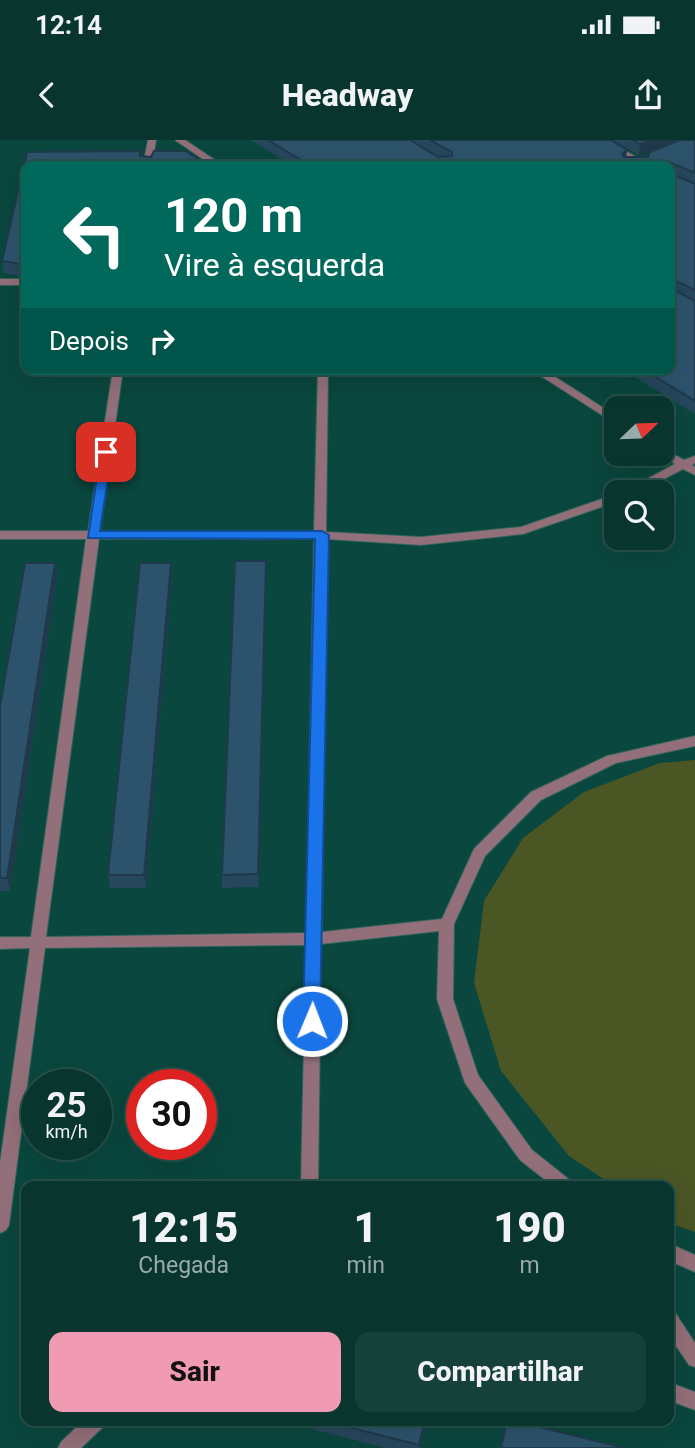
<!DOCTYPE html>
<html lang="pt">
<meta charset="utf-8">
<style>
body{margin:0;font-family:Roboto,sans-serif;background:#16403a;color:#f1f3f6;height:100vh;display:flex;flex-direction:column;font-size:26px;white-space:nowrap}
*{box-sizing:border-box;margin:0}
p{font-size:23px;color:#98abaa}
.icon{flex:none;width:38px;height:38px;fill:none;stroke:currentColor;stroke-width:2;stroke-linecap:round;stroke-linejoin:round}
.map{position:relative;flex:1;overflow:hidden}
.side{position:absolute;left:21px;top:1041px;width:653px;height:245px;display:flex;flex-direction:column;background:#08352e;border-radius:14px;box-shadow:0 7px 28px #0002,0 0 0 2px #29504a}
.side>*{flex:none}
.guide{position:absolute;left:21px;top:21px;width:654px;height:214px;border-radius:14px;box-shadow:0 7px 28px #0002,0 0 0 2px #29504a;background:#00695c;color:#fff;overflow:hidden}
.needle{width:46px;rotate:67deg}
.buttons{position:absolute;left:604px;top:256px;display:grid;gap:14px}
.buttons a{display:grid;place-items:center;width:70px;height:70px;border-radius:14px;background:#08352e;box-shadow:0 7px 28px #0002,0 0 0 2px #29504a;font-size:35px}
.speed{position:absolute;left:21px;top:929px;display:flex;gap:14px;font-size:35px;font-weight:700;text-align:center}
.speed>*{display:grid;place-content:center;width:91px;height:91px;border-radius:50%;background:#08352e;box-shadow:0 7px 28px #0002,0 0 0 2px #29504a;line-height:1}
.speed small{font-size:18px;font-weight:400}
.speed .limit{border:10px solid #d22;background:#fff;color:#111}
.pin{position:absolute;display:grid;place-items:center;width:60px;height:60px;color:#fff;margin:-30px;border-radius:14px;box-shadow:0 4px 10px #0006}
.me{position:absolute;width:77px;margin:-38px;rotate:1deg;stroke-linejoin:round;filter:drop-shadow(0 0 5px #0008)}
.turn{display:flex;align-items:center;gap:24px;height:147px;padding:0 28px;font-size:32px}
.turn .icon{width:91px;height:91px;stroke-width:2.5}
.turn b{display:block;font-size:49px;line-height:60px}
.then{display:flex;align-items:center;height:66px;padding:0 28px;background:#0003;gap:14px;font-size:26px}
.eta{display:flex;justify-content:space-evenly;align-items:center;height:119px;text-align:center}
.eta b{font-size:42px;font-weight:800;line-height:49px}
.cta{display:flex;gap:14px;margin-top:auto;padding:14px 28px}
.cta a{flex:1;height:80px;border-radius:14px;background:#f09ab4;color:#111;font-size:28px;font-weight:800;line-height:80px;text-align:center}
.cta a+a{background:#16403a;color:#f1f3f6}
.status{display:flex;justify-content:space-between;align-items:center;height:49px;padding:0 35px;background:#08352e;direction:ltr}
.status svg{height:19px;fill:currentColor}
header{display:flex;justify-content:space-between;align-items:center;height:91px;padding:0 28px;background:#08352e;font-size:32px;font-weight:800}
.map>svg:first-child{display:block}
.green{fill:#4b5625}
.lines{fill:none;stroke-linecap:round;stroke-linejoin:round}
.street-casing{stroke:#2e645c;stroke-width:2}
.street{fill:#936f79;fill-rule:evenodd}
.wall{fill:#27475d}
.shaded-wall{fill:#203a4c}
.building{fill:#2d536c;stroke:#203a4c;stroke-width:2}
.route{fill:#1a73e8;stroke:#114b97;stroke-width:2}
</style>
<div class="status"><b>12:14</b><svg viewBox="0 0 49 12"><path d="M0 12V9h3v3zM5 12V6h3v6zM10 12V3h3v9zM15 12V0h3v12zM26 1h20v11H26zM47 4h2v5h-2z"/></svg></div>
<header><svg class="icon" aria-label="back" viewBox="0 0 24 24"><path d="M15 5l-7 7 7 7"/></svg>Headway<svg class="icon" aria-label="share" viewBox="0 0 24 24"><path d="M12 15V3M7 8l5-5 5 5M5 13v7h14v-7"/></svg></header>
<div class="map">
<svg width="695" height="1308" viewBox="0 0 695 1308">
<rect width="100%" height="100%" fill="#0a473e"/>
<path class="green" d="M695 620V1092L669 1083 668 1046H614L569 1016 501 931 474 843 484 761 523 698 584 652 660 623Z"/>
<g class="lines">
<g class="street-casing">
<path id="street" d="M148 0H156L152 26H143Z
M175 0H185L224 26H213Z
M594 0H605L653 26H642Z
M0 139H26V145H0Z
M113 229H123L100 391H314L318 229H328L326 392 421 397 521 387 616 354V362L523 394 421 405 326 399 322 792 442 779 474 709 531 652 607 616 695 596V606L616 623 541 660 485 716 454 784 453 859 478 935 532 1010 571 1041 573 1046H553L520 1020 465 943 437 859 439 791 321 804 318 1046H301L306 805 45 808 9 1085 6 1090 0 1093V1023L30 808 0 809V797H31L86 399H0V391H88ZM99 399H314L306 793 46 797Z
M530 229H543L616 276V284Z
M662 308 684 320 695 316V323L692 325 695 327V335L683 329 639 352H623L675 324 658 313H662Z
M668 1103 695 1115V1132L668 1120Z
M668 1169 674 1171 695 1203V1227L689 1225 668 1194Z
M668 1242 695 1252V1270L668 1260Z
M83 1281H105L103 1287 81 1308H58L61 1302Z"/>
</g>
<use href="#street" class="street"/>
</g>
<path class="wall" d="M251 0H410L438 17H440L410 0H611L626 17H648L695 0V274L622 229H670V26H293Z
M611 0H678L639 15Z
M140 11 141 16 151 17 154 11H186L208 26H26V137L4 133 2 121 27 12Z
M55 423 57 436 10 751H0V567Z
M266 433 259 747 222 748V735Z
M172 435 146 748H110L108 735Z
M280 1281H427L420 1308H386Z"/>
<path class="shaded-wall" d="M651 0H678L639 15 640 4Z
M627 10 626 21 622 14Z
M266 421V433L259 747 258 734Z
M55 423 57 436 10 751 7 738Z
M171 423 172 435 146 748 144 735Z
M425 1281H427L420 1308H419Z"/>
<path class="building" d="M268 0H410L438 17 452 16V12L430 0H611L627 10 622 14 624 17H648L650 12 680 0H695V33L669 22 670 26H311Z
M633 0H651L640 4Z
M140 11V16L151 17 154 11H186L208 26H26V125L2 121 27 12Z
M670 31V33L695 44V150L670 138Z
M670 146V148L695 161V261L643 229H670Z
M235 421H266L258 734 222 735Z
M25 423H55L7 738H0V567Z
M140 423H171L144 735H108Z
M324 1281H425L419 1305Z
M507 1281H515L625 1308H501Z"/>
<path class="route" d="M101 309 112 312 100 391H322L329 395 320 881 318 886 312 888 303 881 315 399 88 398Z"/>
</svg>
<div class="buttons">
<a><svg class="needle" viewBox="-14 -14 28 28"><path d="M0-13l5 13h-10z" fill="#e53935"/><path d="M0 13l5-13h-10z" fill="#98abaa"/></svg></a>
<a><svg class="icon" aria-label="search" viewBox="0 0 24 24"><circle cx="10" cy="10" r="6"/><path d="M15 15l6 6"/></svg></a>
</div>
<div class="speed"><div>25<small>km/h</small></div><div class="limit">30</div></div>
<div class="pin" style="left:106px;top:312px;background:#d93025"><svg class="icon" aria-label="arrive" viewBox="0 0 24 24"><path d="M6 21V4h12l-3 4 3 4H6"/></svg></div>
<svg class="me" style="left:312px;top:881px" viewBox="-20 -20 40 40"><circle r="17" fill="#1a73e8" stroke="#fff" stroke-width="3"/><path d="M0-11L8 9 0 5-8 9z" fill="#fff"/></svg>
<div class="guide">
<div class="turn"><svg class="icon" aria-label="left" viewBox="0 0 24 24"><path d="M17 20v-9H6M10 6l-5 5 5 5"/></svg><div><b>120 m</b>Vire à esquerda</div></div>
<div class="then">Depois<svg class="icon" aria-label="right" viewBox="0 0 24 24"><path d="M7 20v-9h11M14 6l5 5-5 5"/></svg></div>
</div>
<section class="side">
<div class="eta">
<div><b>12:15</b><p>Chegada</p></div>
<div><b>1</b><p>min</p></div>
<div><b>190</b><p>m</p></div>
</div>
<div class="cta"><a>Sair</a><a>Compartilhar</a></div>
</section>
</div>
